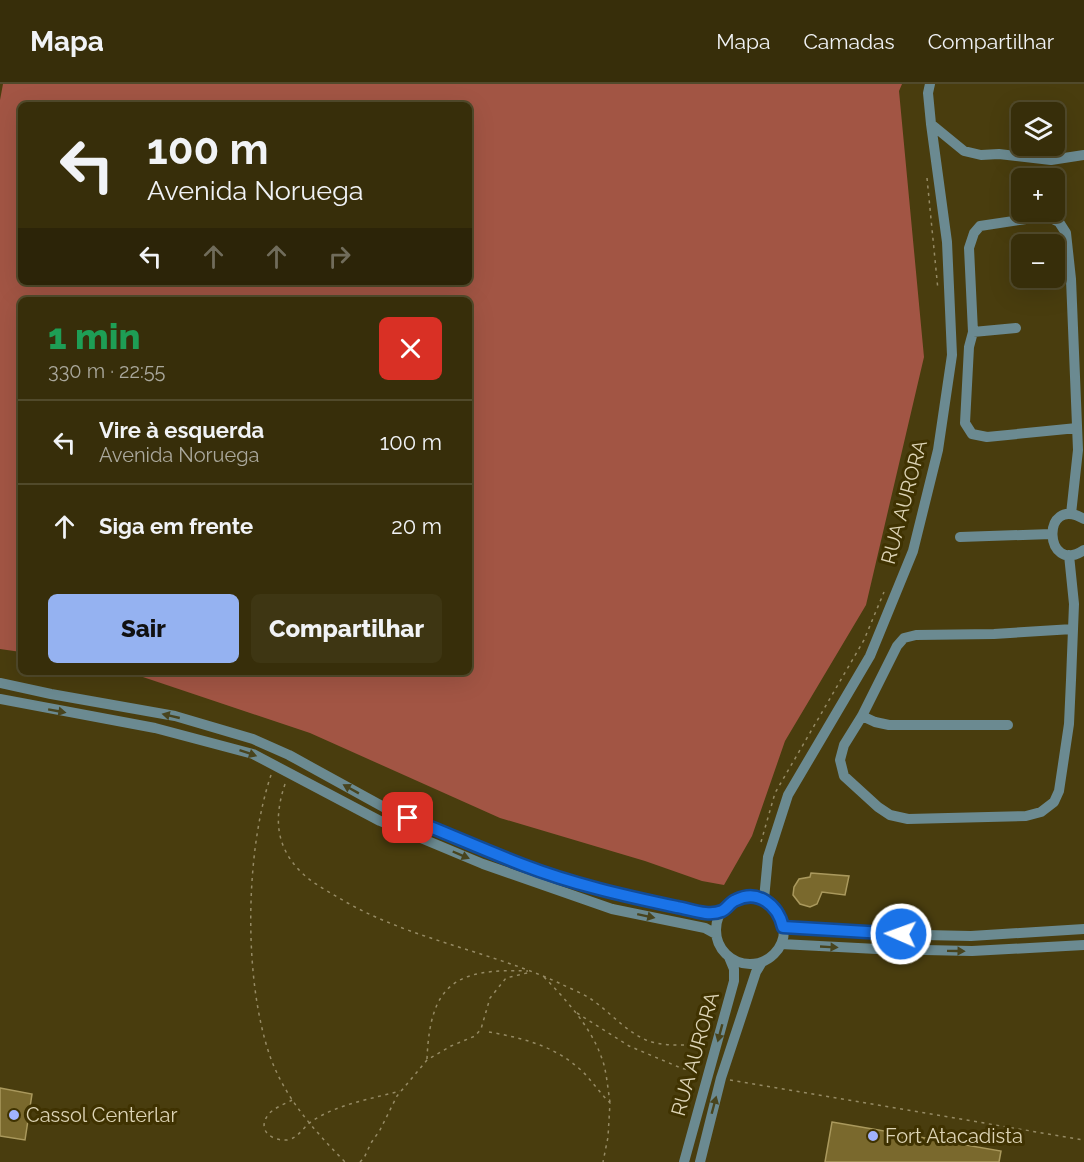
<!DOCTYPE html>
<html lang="pt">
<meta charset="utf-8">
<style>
body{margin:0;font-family:Raleway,sans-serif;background:#3e3613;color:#f1f3f6;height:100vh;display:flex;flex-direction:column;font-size:22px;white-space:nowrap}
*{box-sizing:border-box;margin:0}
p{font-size:20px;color:#aaa89c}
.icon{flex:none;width:33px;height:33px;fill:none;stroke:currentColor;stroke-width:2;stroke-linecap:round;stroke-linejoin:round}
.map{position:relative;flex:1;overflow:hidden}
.details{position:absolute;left:18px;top:213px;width:454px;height:378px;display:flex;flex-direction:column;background:#372e0a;border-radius:9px;box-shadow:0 6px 24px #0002,0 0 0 2px #514a2b}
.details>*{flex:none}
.hud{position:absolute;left:18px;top:18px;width:454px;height:183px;border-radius:9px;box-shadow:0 6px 24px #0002,0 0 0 2px #514a2b;background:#372e0a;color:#f1f3f6;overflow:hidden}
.fabs{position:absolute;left:1011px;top:18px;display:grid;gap:12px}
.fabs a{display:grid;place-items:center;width:54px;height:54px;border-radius:9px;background:#372e0a;box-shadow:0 6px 24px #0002,0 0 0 2px #514a2b;font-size:30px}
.pin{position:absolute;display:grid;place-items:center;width:51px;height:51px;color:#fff;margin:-26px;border-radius:12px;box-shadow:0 3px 9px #0006}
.me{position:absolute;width:66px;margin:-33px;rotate:272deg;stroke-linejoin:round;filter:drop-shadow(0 0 4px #0008)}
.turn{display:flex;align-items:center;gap:21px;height:126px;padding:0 30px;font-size:27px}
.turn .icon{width:78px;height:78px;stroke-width:2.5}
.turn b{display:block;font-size:42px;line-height:51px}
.lanes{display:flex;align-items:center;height:57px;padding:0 30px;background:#0003;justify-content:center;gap:30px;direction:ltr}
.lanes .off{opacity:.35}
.round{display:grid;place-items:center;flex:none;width:63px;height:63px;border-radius:9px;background:#3e3613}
.headline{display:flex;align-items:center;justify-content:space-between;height:102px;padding:0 30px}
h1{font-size:36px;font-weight:800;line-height:45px;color:#1e9e55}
.button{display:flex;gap:12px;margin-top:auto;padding:12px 30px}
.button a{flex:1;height:69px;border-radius:9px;background:#95b2f1;color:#111;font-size:24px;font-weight:800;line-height:69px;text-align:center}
.button a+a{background:#3e3613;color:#f1f3f6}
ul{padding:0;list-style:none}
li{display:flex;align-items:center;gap:18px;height:84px;padding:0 30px;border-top:2px solid #514a2b}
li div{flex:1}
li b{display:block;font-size:22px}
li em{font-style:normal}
header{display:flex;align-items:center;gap:36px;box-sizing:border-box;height:84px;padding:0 30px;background:#372e0a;border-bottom:2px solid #514a2b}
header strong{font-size:28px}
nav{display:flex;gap:33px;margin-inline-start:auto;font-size:21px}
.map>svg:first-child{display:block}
.forest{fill:#a25544;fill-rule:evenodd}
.building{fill:#7a692d;stroke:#aa995d;stroke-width:1.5}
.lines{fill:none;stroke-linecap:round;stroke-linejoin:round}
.path{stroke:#958a64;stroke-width:1.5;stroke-dasharray:3 4.5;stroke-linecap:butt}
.minor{stroke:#6b8a91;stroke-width:10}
.oneway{fill:#48441e}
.route-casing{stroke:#114b97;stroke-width:15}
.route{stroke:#1a73e8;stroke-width:10}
.poi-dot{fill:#a1b2fd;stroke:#3f3201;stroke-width:2}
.labels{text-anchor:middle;stroke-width:6;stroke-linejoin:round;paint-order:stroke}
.street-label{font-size:20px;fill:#ddd4b6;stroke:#3f3201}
.poi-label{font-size:20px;fill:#ddd4b6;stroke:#3f3201;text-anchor:start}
</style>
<header>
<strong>Mapa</strong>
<nav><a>Mapa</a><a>Camadas</a><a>Compartilhar</a></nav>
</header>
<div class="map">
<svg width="1084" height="1078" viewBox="0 0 1084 1078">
<rect width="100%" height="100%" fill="#493d0e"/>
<path class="forest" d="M3 0H902L899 7 924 273 866 521 785 657 752 752 724 801 702 797 645 777 500 734 310 649 128 588H470V216H21V568L0 565V16ZM21 21H470V198H21Z"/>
<path class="building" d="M811 789 849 792 845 811 822 808 817 820 810 823 800 820 793 811 794 803 799 795 810 793Z
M0 1004 32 1010 25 1056 0 1052Z
M832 1038 1001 1067 999 1078H825Z"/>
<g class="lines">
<path class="path" d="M927 94 938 206
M271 691C245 768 243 898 271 975 287 1017 315 1047 345 1078
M285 700C274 733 275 762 301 788 312 799 326 806 339 814 407 855 487 866 559 899 569 904 582 909 591 915 610 928 624 946 646 956 663 963 686 961 704 960
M761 758 775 709 864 556 884 508
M544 893C568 918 594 946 604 981 607 993 608 1006 610 1018
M577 929 629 962 681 984 696 988
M489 948C523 954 555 962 582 987 592 997 600 1009 610 1019L608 1053 603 1078
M427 975C430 900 455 884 528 887
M730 996 1084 1056
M292 1016C285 1020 273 1024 268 1031 257 1046 271 1057 287 1056 299 1054 303 1043 312 1037 338 1020 371 1015 400 1007
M360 1078 364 1074 371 1059 380 1046 397 1012 427 976 451 962 475 952 481 945 490 914 506 894 531 888"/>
<path class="minor" d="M931 40 964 67 981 71 999 70 1051 76 1084 71
M973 248 1016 244
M1071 430 1078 366 1071 195 1066 149 1059 138 1049 133 1033 134 980 142 974 149 969 164 973 248 969 263 965 339 972 350 987 353 1077 344
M1084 435C1040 409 1044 493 1084 466
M960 453 1051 450
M1069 471 1074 520 1071 596 1069 640 1059 707 1054 718 1041 728 1026 732 908 735 890 731 878 723 844 692 840 676 844 661 862 632 897 562 904 554 916 551 994 550 1073 545
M0 599 51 610 175 632 253 655 289 671 389 726 524 781 615 810 707 829 723 827
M0 615 155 644 253 670 380 737 483 780 612 825 705 844 716 850
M862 632 875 638 889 641H1008
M716 846a34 34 0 1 1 68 0a34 34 0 1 1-68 0Z
M764 815 768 773 788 711 870 572 913 467 938 366 952 271 947 158 931 40 928 9 930 0
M783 843 877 850 971 852 1084 845
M781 860 877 865 972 867 1084 861
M684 1078 734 897V885L729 873
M700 1078 721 994 756 888 762 878"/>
</g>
<defs><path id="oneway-solid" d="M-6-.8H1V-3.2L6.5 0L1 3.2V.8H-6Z" transform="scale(1.5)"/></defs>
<g class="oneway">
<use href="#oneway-solid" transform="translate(57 627) rotate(10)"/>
<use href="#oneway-solid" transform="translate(171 632) rotate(-167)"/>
<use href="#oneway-solid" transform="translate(248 669) rotate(19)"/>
<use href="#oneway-solid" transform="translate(351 705) rotate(-151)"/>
<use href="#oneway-solid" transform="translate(461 771) rotate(23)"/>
<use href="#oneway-solid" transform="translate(646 832) rotate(12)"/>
<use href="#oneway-solid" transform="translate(829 863) rotate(3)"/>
<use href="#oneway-solid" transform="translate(956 867) rotate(1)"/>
<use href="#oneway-solid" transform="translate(720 949) rotate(105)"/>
<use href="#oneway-solid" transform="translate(714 1021) rotate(-75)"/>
</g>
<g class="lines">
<g class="route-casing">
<path id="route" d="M408 734C446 749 484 766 523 781 572 800 625 812 677 823 690 825 708 833 722 827 727 825 730 818 736 816 758 805 778 821 783 843L901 850"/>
</g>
<use href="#route" class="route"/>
</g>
<g class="poi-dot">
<circle cx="14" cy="1031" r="6"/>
<circle cx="873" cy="1052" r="6"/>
</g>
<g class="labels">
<g class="street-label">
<text transform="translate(904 418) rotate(-75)" y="7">RUA AURORA</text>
<text transform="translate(695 970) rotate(-74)" y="7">RUA AURORA</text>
</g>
<g class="poi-label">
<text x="26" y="1038">Cassol Centerlar</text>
<text x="885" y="1059">Fort Atacadista</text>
</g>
</g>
</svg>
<div class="fabs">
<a><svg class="icon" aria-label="layers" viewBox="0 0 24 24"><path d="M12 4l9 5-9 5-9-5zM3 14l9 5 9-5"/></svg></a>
<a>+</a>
<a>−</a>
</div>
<div class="pin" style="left:408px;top:734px;background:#d93025"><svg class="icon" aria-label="arrive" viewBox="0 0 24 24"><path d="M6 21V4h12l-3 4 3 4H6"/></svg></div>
<svg class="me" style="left:901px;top:850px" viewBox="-20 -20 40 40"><circle r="17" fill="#1a73e8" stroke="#fff" stroke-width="3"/><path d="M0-11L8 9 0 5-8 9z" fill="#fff"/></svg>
<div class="hud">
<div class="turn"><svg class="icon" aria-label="left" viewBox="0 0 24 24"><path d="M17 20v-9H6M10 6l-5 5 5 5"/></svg><div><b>100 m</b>Avenida Noruega</div></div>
<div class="lanes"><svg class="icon" aria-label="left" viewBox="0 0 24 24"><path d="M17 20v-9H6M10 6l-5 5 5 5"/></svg><svg class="icon off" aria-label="ahead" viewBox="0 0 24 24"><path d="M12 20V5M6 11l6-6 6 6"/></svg><svg class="icon off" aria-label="ahead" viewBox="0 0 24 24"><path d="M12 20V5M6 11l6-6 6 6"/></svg><svg class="icon off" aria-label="right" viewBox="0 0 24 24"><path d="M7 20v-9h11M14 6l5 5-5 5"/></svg></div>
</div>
<section class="details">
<div class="headline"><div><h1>1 min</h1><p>330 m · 22:55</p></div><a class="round" style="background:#d93025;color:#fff"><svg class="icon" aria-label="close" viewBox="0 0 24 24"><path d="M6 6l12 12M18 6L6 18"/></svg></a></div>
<ul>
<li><svg class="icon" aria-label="left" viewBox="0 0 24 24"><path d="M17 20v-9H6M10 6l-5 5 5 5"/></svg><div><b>Vire à esquerda</b><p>Avenida Noruega</p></div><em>100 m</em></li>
<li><svg class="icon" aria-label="ahead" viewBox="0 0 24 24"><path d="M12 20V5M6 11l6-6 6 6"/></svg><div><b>Siga em frente</b></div><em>20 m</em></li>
</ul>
<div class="button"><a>Sair</a><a>Compartilhar</a></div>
</section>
</div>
